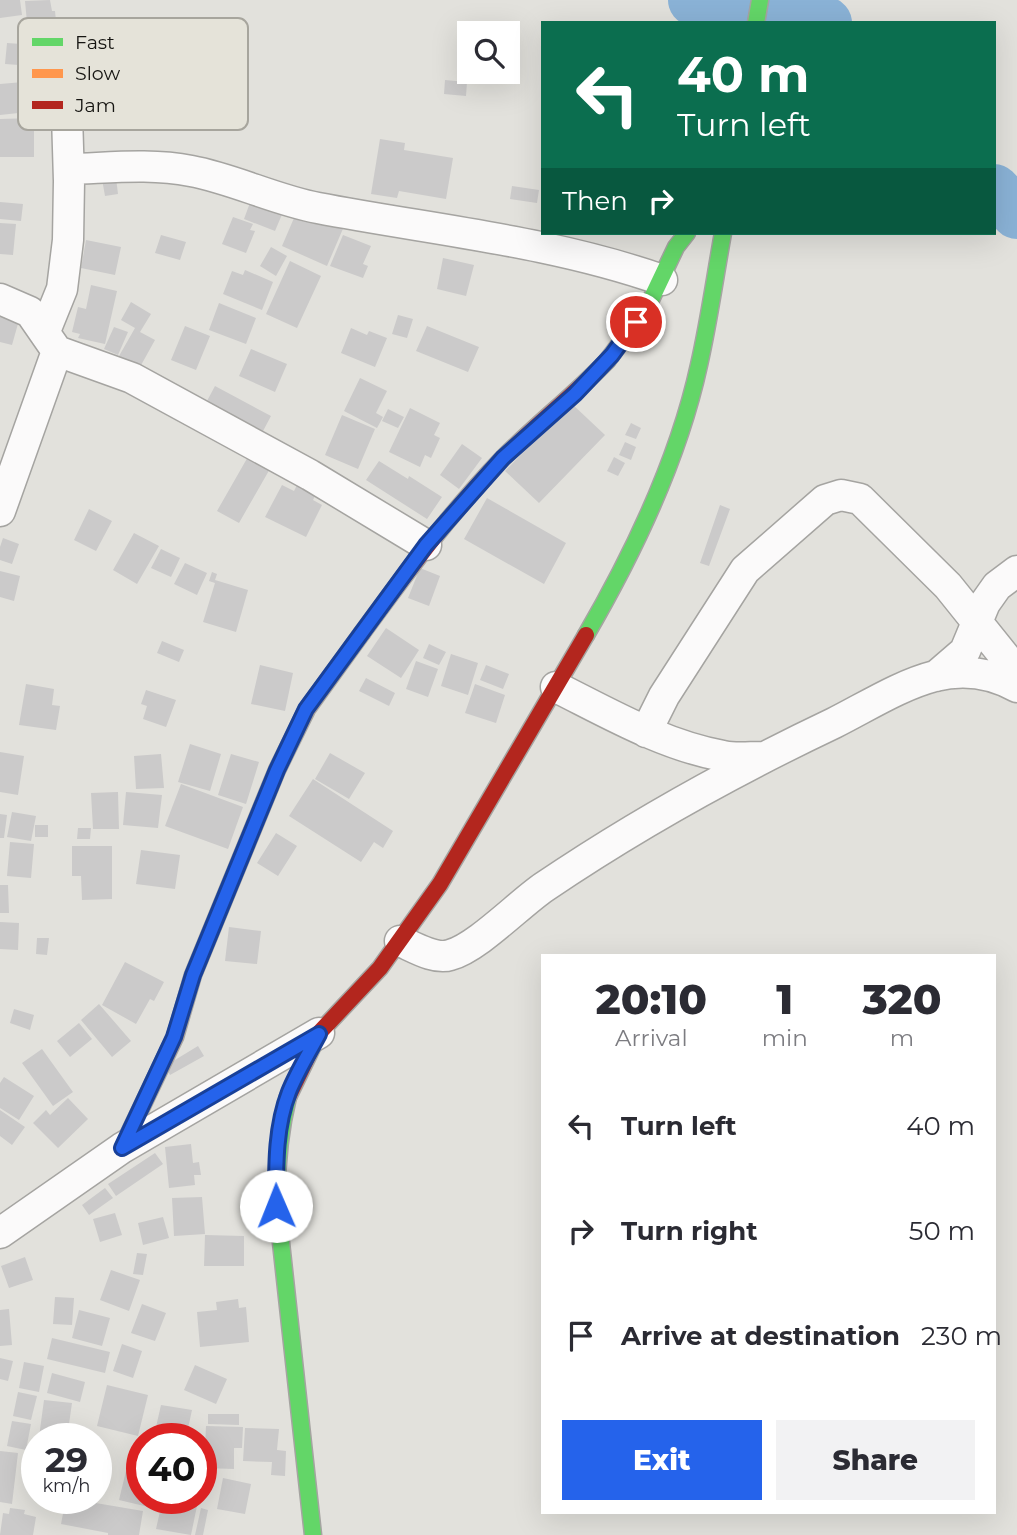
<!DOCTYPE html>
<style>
body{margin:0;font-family:Montserrat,sans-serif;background:#f2f2f3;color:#2b2b33;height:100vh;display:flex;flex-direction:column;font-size:26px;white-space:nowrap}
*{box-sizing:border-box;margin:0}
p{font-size:23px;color:#7c7c81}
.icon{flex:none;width:38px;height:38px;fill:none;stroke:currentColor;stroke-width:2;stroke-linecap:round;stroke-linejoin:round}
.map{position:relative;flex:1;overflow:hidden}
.drawer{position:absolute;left:541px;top:954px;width:455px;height:560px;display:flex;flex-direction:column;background:#fff;border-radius:0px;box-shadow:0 7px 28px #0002}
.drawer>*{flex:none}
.guide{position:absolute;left:541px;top:21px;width:455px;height:214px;border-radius:0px;box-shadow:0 7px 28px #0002;background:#0b6e4f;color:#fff;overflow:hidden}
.buttons{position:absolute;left:457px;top:21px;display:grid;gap:14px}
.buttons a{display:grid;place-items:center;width:63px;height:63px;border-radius:0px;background:#fff;box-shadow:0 7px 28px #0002;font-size:35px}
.speed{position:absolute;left:21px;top:1423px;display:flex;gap:14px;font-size:35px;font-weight:700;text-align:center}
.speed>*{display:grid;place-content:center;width:91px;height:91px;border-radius:50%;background:#fff;box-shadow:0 7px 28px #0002;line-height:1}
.speed small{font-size:18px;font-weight:400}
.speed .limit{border:10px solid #d22;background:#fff;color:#111}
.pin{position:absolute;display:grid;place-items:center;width:60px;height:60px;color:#fff;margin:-30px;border:4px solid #fff;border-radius:50%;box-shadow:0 2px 7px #0007}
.me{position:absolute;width:77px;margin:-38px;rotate:359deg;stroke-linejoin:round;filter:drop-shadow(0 0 5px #0008)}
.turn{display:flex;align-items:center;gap:24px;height:147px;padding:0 21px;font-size:32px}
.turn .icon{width:91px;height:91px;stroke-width:2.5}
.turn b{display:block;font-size:49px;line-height:60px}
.then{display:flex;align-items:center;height:66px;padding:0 21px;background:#0003;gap:14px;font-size:26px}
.eta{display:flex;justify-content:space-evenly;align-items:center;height:119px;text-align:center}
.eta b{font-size:42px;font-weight:800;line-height:49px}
.action{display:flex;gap:14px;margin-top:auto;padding:14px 21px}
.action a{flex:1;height:80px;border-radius:0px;background:#2563eb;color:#fff;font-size:28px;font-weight:800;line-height:80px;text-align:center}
.action a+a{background:#f2f2f3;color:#2b2b33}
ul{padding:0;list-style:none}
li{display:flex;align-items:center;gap:21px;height:105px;padding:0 21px}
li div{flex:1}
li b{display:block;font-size:26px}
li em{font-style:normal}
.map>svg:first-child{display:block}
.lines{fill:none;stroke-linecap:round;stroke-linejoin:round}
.river{stroke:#8ab2d6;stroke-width:52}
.building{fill:#cbcaca}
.street-casing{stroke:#a5a4a1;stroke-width:33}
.fast-casing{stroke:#a5a4a1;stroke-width:19}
.slow-casing{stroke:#a5a4a1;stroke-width:19}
.jam-casing{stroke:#a5a4a1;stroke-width:19}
.street{stroke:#fbfafa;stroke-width:30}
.fast{stroke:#63d668;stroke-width:16}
.slow{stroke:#ff974d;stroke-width:16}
.jam{stroke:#b3261e;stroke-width:16}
.route-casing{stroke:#184099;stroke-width:18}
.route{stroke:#2563eb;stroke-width:12}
.key{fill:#e5e3d9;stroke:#a7a59d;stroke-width:2}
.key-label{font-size:19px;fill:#161512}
</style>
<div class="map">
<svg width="1017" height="1535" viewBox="0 0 1017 1535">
<rect width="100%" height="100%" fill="#e2e1dc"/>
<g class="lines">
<path class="river" d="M694 0 733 4
M785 12 826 23
M994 190 1017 213"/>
</g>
<path class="building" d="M0 0H20L22 15 0 18Z
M50 0 52 11H55L57 31 28 33 25 1Z
M7 43 35 45 33 66 5 64Z
M445 80 467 82 466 96 444 94Z
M35 81 37 111 0 115V84Z
M34 118V157H0V119Z
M380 139 405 143 404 150 453 158 446 199 399 191 397 198 371 194Z
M116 178 118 194 105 196 102 179Z
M512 186 539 190 537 203 510 199Z
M251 200 283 212 275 231 244 219Z
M0 202 23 204 21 221 0 219Z
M297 211 330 225 333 218 345 224 327 266 282 246Z
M233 217 253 224 250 230 255 231 246 253 222 244Z
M0 223 16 224 13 255 0 254Z
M161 235 186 242 180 260 155 253Z
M343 235 371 246 363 264 368 266 363 278 330 266Z
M86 240 121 247 115 275 81 268Z
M271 247 287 256 276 276 260 266Z
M443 258 474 265 466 296 437 289Z
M290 261 321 276 297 328 266 314Z
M245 270 273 282 262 310 223 294 232 271 243 275Z
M91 285 117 291 105 344 78 338 80 334 72 332 78 307 86 309Z
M131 302 151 314 140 332 155 340 140 367 119 356 135 328 121 320Z
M219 303 256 318 246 344 209 330Z
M0 307 21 313 12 345 0 342Z
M398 315 413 319 407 338 392 334Z
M185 326 210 336 196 370 171 360Z
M427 326 479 347 468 372 416 351Z
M114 327 128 332 118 355 104 349Z
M351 328 367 335 369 331 387 338 375 367 341 353Z
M251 349 287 364 275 392 239 376Z
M360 378 387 391 376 413 383 417 377 428 344 411Z
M215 386 271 416 263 431 207 401Z
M571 403 605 435 539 503 505 471Z
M410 408 440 423 434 435 440 438 431 458 425 455 420 467 389 452Z
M388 409 404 417 398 428 382 421Z
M342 415 375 429 358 469 325 455Z
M631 423 641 428 636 439 625 435Z
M625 442 636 447 631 460 619 455Z
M462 444 482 458 459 489 440 475Z
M249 455 271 467 239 523 217 511Z
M614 457 625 463 618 476 607 471Z
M379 461 408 479 409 476 442 497 427 519 366 480Z
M298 483 317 492 313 500 322 505 306 537 265 517 282 485 294 491Z
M487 498 566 543 544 584 464 539Z
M720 505 730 509 709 566 700 563Z
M89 509 112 521 96 551 74 540Z
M134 533 159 546 137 584 113 570Z
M3 538 19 544 12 564 0 560V547Z
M161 549 180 558 171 577 151 568Z
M185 563 207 573 197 595 174 584Z
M420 568 440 576 429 606 408 598Z
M0 571 20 576 14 601 0 597Z
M212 572 217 574 215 580 248 590 236 632 203 622 215 583 209 581Z
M386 628 419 650 401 678 367 656Z
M162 641 184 650 179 662 157 653Z
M429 644 446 652 439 665 423 658Z
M451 654 478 663 468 695 441 686Z
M416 661 438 669 428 697 406 689Z
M260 665 293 673 285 711 251 704Z
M486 665 509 674 503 689 480 680Z
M366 678 395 693 389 706 359 691Z
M26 684 54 689 52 705 60 706 56 730 19 725Z
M475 684 505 695 496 723 465 713Z
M146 690 176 700 166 727 143 719 147 706 141 704Z
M190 744 221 754 210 791 178 782Z
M0 752 24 756 18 795 0 792Z
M330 753 365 773 349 799 315 779Z
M161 754 164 788 136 789 134 756Z
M231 754 259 762 246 804 218 795Z
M313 779 393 831 383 848 374 842 361 862 289 816Z
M181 784 243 807 228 849 165 826Z
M118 792 119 829H93L91 793Z
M126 792 162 795 158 828 123 825Z
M12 812 36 816 31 841 7 837Z
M0 814 7 815 4 838H0Z
M35 825H48V837H35Z
M78 828H91L90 839H77Z
M276 833 297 846 278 876 257 863Z
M10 842 34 844 31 878 7 876Z
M72 846H112V899L82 900 81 876H72Z
M141 850 180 855 175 889 136 884Z
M0 885H8L9 913H0Z
M0 922 19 923 18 950 0 949Z
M229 927 261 931 257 964 225 961Z
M37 938H49L47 955 36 954Z
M125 962 164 982 154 1001 150 999 136 1024 102 1005Z
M99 1004 131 1041 112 1057 81 1020Z
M14 1009 34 1015 30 1030 10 1023Z
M79 1023 92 1039 70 1057 57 1041Z
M198 1046 204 1056 170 1075 165 1066Z
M42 1049 73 1092 53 1106 22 1063Z
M4 1077 34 1096 19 1120 0 1108V1083Z
M68 1098 88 1119 58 1148 33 1123 46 1110 50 1115Z
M0 1110 25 1127 12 1145 0 1136Z
M191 1144 193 1163 199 1162 201 1175H194L195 1185 169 1188 165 1147Z
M155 1153 163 1164 116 1196 108 1184Z
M105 1188 113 1198 89 1215 82 1205Z
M202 1197 205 1234 174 1236 172 1198Z
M115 1213 122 1235 100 1242 93 1219Z
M163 1217 169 1238 143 1245 138 1223Z
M205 1235 244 1236V1266H204Z
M137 1253 147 1254 143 1275 133 1274Z
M25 1257 33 1280 9 1288 1 1266Z
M111 1270 140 1280 129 1311 100 1300Z
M55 1297 74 1298 72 1325 53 1324Z
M238 1299 239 1308 246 1307 249 1342 200 1347 197 1312 217 1310 216 1302Z
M142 1304 166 1313 155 1341 131 1333Z
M9 1309 12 1345 0 1346V1310Z
M79 1310 110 1318 102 1346 72 1338Z
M52 1338 110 1352 105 1373 47 1359Z
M122 1344 142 1351 133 1378 113 1371Z
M0 1358 13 1361 8 1381 0 1379Z
M24 1362 44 1366 39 1392 19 1388Z
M195 1365 227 1379 216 1404 184 1390Z
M52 1373 85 1382 80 1402 47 1393Z
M107 1385 148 1395 138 1436 97 1426Z
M18 1392 37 1396 31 1420 13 1416Z
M44 1400 72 1403 67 1438 39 1437Z
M161 1405 192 1410 187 1433 156 1427Z
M208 1414H239V1425L208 1424Z
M12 1421 31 1424 26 1450 7 1446Z
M206 1426 243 1427 242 1448H234V1469L204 1468Z
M245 1428 279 1429 277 1450 286 1451 285 1476 271 1475 272 1462 243 1461Z
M0 1451 18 1453 12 1504 0 1502Z
M96 1464 103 1465 98 1494H96Z
M126 1471 142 1475V1498H159L157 1509 119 1500Z
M223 1478 251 1484 245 1514 217 1509Z
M66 1498 143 1511 139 1535H108V1533L61 1524Z
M163 1498 198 1501 191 1535 156 1529Z
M10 1508 25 1510 24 1514 36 1517 33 1535H0L3 1513 9 1514Z
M201 1508 208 1510 203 1535H195Z"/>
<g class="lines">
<g class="street-casing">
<path id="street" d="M69 169C109 168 150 163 191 171 234 179 275 200 318 208 433 230 551 241 662 280
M0 299 30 312 57 351 132 378 310 475 426 545
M45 331 62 289 68 240 69 181 67 115 72 55
M0 511 57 351
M936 676 965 651 985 603 997 586 1017 571
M556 687C610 714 663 745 723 756 735 759 749 757 762 757
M646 732 664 696 745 570 825 500 841 495 860 499 948 586 1005 657 1017 680
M400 941C414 947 435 960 450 955 477 948 519 904 544 887 637 824 733 771 834 723 866 707 900 685 935 676 963 669 992 673 1017 687
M0 1233 122 1148 319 1033"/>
</g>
<g class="fast-casing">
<path id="fast" d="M756 23 760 0
M607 361 648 306 676 247 687 233
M586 635C633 554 679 457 699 365 709 321 715 277 723 233
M288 1097C279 1134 276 1168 277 1206L313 1535"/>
</g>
<g class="slow-casing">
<path id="slow" d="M122 1148 175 1037 193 975 277 770 307 709 362 633"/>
</g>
<g class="jam-casing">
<path id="jam" d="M362 633C406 573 450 513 502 459 536 425 574 395 607 361
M288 1097 319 1033 380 968 440 884 586 635"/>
</g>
<use href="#street" class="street"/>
<use href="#fast" class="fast"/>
<use href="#slow" class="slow"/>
<use href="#jam" class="jam"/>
</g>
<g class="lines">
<g class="route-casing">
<path id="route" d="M276 1206C276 1168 275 1128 289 1092 297 1072 309 1053 319 1034L122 1148 174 1037 193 975 277 770 306 709 426 545 503 458 575 394 612 355 636 322"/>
</g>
<use href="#route" class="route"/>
</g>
<rect x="18" y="18" width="230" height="112" rx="10" class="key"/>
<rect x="32" y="38" width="31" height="8" fill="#63d668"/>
<rect x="32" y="69" width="31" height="9" fill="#ff974d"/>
<rect x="32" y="101" width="31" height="8" fill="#b3261e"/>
<g class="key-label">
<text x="75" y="49">Fast</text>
<text x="75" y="80">Slow</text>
<text x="75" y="112">Jam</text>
</g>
</svg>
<div class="buttons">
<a><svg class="icon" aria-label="search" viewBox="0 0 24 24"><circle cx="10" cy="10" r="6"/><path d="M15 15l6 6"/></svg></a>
</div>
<div class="speed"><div>29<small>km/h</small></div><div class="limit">40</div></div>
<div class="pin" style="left:636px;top:322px;background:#d93025"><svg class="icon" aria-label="arrive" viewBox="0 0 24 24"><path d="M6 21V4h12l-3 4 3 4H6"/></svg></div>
<svg class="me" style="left:276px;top:1206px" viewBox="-20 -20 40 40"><circle r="19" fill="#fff"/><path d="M0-13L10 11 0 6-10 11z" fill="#2563eb"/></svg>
<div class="guide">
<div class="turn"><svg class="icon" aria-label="left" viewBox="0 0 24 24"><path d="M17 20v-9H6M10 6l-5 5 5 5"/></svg><div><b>40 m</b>Turn left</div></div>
<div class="then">Then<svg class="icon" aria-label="right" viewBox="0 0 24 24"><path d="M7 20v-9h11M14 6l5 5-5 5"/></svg></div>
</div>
<section class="drawer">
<div class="eta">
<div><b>20:10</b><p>Arrival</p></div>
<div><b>1</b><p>min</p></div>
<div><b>320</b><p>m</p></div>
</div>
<ul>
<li><svg class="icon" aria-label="left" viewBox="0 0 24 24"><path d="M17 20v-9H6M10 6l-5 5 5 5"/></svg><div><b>Turn left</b></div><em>40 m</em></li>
<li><svg class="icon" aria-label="right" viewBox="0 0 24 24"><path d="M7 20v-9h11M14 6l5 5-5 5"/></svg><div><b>Turn right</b></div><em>50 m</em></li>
<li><svg class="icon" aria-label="arrive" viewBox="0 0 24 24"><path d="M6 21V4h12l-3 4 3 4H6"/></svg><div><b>Arrive at destination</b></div><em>230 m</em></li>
</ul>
<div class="action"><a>Exit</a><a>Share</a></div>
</section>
</div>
